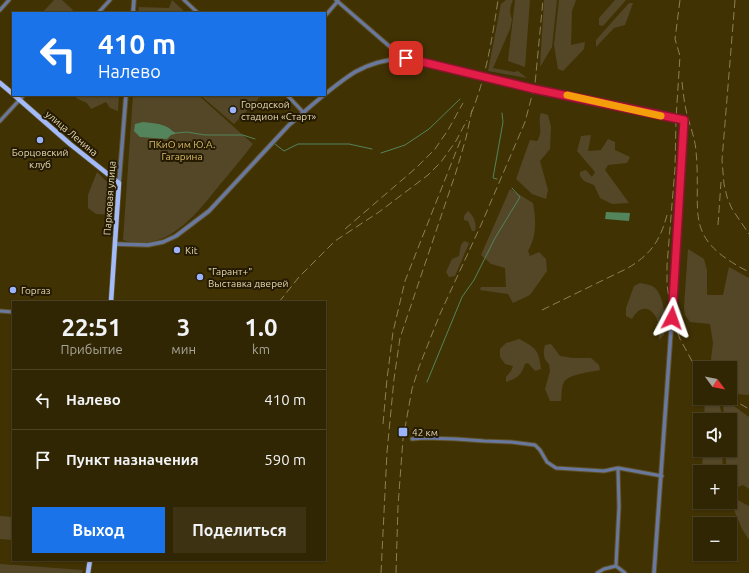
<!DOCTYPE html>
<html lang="ru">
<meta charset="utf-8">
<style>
body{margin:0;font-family:Ubuntu,sans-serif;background:#3d3212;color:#f1f3f6;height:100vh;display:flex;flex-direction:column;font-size:15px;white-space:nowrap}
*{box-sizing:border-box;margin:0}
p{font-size:13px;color:#a8a59a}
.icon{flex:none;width:22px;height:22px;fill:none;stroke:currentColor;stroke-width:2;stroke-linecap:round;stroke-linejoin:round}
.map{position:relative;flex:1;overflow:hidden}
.side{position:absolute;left:12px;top:301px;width:314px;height:260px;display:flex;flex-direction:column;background:#312603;border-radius:0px;box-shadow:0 1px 3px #0004,0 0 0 1px #4c4325}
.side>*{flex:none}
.banner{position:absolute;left:12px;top:12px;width:314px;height:84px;border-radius:0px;box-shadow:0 1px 3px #0004,0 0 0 1px #4c4325;background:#1a73e8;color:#fff;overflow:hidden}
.needle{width:26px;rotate:122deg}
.controls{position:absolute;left:693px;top:361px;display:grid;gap:8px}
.controls a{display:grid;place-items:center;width:44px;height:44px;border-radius:0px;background:#312603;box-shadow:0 1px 3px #0004,0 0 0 1px #4c4325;font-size:20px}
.pin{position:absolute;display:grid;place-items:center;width:34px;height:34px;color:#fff;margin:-17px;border-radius:8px;box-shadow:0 2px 6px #0006}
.me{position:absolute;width:44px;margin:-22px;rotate:4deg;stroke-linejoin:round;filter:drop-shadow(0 0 3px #0008)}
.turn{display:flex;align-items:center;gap:14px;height:84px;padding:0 20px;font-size:18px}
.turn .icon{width:52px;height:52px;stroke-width:2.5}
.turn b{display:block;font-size:28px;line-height:34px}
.eta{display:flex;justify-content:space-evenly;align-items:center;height:68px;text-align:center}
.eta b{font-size:24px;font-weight:600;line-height:28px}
.cta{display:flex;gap:8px;margin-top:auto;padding:8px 20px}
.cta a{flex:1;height:46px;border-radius:0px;background:#1a73e8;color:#fff;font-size:16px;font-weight:600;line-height:46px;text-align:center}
.cta a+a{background:#3d3212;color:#f1f3f6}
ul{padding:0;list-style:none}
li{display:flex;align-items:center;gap:12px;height:60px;padding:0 20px;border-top:1px solid #4c4325}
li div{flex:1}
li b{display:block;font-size:15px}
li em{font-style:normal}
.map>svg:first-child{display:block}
.green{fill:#544727}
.water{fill:#53845c}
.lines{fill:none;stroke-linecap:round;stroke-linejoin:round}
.stream{stroke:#53845c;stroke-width:1}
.minor-casing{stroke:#5f5024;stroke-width:5}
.tertiary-casing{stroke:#5f5024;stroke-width:5.5}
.primary-casing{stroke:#5f5024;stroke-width:6}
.minor{stroke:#69789f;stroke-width:3}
.tertiary{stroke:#69789f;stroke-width:3.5}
.primary{stroke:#a4bbfb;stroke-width:4.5}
.rail{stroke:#8e7f55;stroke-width:1;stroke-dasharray:8 4;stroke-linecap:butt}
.route-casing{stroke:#92132f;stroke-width:10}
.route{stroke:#e11d48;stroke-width:7}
.slow{stroke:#f59e0b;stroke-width:7}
.poi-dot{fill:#9bb4fd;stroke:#241b02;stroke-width:1.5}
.labels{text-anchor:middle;stroke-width:4;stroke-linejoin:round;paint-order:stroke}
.poi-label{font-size:10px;fill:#e7d9b3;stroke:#241b02;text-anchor:start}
.street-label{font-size:10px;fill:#e7d9b3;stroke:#241b02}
.park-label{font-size:10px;fill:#ddbd68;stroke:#241b02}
</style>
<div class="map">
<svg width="749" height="573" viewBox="0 0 749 573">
<rect width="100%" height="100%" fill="#413204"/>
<path class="green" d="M54 0H62L73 10 70 13H42Z
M172 0 186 13H138L139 7 169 8Z
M506 0H513C510 6 509 13 512 19L510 29 493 68 514 72 518 71 527 78 488 71 501 4Z
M515 0H530L525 67 508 61Z
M544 0H557L552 47 540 67Z
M559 0H576L572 11 571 45 585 42 584 49 563 71 558 69 554 45Z
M615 0H626L603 26 599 25V18Z
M629 3H633L625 25 614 28 596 47V40Z
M75 95H119L118 111 110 108 106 102 91 109 87 103 76 98Z
M133 95H198L253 144C242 158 230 173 218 187 194 217 166 253 123 240Z
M200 95H262L234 124Z
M541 113 548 115 551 127 550 149 540 161 548 190 546 199 532 194 516 179 530 140 537 141C544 131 537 124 541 113Z
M591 135 588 151 601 150 608 139 615 142V150L630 157 627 163 608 165 605 170 629 203 612 204 600 198 594 185 584 181 580 176V172L586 170 592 177 595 172 577 151 581 136Z
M97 172 113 188 112 215 96 214 88 208V195Z
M510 189 533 203C536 220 537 235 528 251L530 256 539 252 546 259 547 271 530 295 513 303 508 294 480 290 481 287H506L505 268 491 264 481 255Z
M468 211C474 216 477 224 475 231H472L468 221 464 220V216Z
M464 241 469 243 455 276 449 277 446 272 452 259 459 256 461 245Z
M688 249 704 259 707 270V295H723L729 267 749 278V395L735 394 730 387V368H717L711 359 713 343 710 324 690 322 685 315 684 307Z
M640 283C645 284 652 285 655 288 665 298 666 323 664 335L659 340C659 332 659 324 656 317 648 304 638 308 632 319L626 316V308L634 286Z
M519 339C536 348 539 350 541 369L535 371 528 363 525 364C521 376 517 378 506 382V377L511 371 513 366 505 364 500 357V349L506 343Z
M551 344 560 356 573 358H591L599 365 600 370C591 372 569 374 564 382 561 387 562 395 561 401H550L545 389 550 371 549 364C543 359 543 353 545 345Z
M705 398H718L723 420H704Z
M723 398 749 417V489L743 485 730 490V472H727L725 450H730V420H724Z
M703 450H722L723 472H702Z
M730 496 749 506V540L742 529 730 500Z
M0 516 13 517V540L0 539Z
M0 564 83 570 82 573H0Z"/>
<path class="water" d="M143 122C151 123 160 123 167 127 172 129 171 132 178 133L171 135 167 139 140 137 134 131 135 124Z
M606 212 630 213 629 221 605 219Z"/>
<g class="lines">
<path class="stream" d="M177 133 187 132 205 135H243L255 139
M275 144 284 151 298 144H349L372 149
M381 153 405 145 429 129 460 99
M497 179 493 178 503 122 502 113
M427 382 462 297 474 280 495 238 520 197 512 188"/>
<g class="minor-casing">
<path id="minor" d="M184 0 198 13
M336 0 396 52 399 59
M0 10 9 0
M98 13 110 0
M325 16 338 1
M287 95 303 112
M0 121 24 95
M0 311 13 312
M412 439 425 438 456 439 484 441 511 442 535 445 540 450 547 462 556 468 604 471 618 468 662 476
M616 566 619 507 618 468
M597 573 604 569 616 566 625 573"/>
</g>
<g class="tertiary-casing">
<path id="tertiary" d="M133 13 134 0
M119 183 126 95
M115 244 148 245 163 242 176 236 209 211 289 125C310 107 331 87 355 72 369 64 389 59 406 58L534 89 685 120 678 231 654 573"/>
</g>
<g class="primary-casing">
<path id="primary" d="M0 83 13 94
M14 95 70 144 119 183 111 302
M88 573 90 560"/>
</g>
<use href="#minor" class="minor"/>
<use href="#tertiary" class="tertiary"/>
<use href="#primary" class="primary"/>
<path class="rail" d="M680 0 675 39 680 56 676 119 675 168 667 265V285L672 318 680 339 692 361 700 371
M735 0 722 160 724 184 727 197 732 209 749 234
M682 82C683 91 684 101 686 110 689 124 695 137 696 151 702 215 681 237 749 272
M471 114C486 77 492 40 498 0
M718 225 721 182
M345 229 416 168 435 149 448 130 463 103
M279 302 299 277 335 241 379 212 428 175 441 162 456 141 467 120
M542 310 628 268C651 254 660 241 667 215
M730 398 749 409
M383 424 387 379 393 332 405 281 461 139
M381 573 387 452 394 379 400 338 456 172 466 138 472 110
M396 573 398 506 403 439 412 389 419 367 440 314 481 225 525 122 535 84 543 0"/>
</g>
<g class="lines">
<g class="route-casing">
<path id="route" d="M406 58 534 89 684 120 672 318"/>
</g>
<use href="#route" class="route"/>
<path class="slow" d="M567 95 661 116"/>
</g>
<g class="poi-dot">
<circle cx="233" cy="110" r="4"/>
<circle cx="40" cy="140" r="4"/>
<circle cx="177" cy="250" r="4"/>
<circle cx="200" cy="277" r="4"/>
<circle cx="13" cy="290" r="4"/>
<rect x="398" y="427" width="10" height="10" rx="2"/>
</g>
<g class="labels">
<g class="poi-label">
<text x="241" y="108">Городской<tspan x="241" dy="12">стадион «Старт»</tspan></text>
<text x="40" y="156" text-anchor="middle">Борцовский<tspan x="40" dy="12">клуб</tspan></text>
<text x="185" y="254">Kit</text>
<text x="208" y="275">"Гарант+"<tspan x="208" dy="12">Выставка дверей</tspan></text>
<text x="21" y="294">Горгаз</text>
<text x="412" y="436">42 км</text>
</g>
<g class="street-label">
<text transform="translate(72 133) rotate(40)" y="4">улица Ленина</text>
<text transform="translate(109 198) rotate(-86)" y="4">Парковая улица</text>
</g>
<g class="park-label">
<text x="182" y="148">ПКиО им Ю.А.<tspan x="182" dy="12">Гагарина</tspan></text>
</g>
</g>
</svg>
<div class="controls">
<a><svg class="needle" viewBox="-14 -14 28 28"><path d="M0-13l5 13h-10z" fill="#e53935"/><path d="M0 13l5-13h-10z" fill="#a8a59a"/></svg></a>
<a><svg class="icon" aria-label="sound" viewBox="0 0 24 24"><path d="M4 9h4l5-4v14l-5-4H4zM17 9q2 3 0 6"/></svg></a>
<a>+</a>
<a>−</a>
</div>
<div class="pin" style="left:406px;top:58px;background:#d93025"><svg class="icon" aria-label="arrive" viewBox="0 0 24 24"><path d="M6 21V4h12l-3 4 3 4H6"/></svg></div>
<svg class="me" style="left:672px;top:318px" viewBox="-20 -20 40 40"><path d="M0-17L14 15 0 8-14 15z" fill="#e11d48" stroke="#fff" stroke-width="4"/></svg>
<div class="banner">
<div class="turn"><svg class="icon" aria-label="left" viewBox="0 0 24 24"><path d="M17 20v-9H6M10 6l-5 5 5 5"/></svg><div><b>410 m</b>Налево</div></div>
</div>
<section class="side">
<div class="eta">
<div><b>22:51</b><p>Прибытие</p></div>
<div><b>3</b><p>мин</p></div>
<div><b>1.0</b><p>km</p></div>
</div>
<ul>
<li><svg class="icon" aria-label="left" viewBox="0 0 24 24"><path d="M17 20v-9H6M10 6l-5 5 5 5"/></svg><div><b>Налево</b></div><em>410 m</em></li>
<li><svg class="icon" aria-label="arrive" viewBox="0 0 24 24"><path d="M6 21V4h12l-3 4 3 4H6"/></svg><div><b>Пункт назначения</b></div><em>590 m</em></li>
</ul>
<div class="cta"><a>Выход</a><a>Поделиться</a></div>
</section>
</div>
